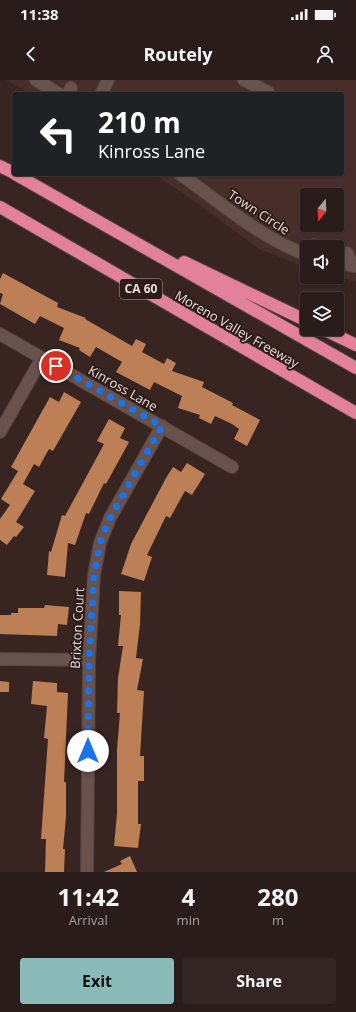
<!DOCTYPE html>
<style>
body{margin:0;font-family:"Open Sans",sans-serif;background:#322523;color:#f1f3f6;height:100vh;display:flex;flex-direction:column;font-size:15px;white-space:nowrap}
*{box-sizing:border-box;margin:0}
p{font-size:13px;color:#a5a1a2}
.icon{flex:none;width:22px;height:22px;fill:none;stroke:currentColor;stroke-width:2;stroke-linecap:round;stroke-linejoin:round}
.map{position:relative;height:792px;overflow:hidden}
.details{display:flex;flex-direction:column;background:#2a1c1a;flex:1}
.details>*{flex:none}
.top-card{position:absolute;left:12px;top:12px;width:332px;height:84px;border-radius:4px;box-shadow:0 1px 3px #0004,0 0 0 1px #463a39;background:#202124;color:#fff;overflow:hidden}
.needle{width:26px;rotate:198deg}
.buttons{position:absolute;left:300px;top:108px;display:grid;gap:8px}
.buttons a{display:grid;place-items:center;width:44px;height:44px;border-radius:4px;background:#2a1c1a;box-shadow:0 1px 3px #0004,0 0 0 1px #463a39;font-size:20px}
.pin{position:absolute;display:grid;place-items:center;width:34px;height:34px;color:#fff;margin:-17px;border:2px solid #fff;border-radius:50%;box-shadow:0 1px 4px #0007}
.me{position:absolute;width:44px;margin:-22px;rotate:0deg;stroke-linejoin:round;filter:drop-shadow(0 0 3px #0008)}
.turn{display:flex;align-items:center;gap:14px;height:84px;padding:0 20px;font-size:18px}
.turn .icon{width:52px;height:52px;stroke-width:2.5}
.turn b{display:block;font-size:28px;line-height:34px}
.eta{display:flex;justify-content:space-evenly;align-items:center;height:68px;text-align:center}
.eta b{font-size:24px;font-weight:700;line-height:28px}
.action{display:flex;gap:8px;margin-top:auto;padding:8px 20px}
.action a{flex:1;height:46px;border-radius:4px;background:#8bbbb9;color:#111;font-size:16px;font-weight:700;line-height:46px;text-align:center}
.action a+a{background:#322523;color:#f1f3f6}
.status{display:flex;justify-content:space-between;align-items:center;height:28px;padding:0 20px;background:#2a1c1a;direction:ltr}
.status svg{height:11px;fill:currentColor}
header{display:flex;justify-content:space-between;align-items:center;height:52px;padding:0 20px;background:#2a1c1a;font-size:18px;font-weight:700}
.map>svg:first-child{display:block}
.built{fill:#472e2a;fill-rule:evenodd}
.building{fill:#bd7f55}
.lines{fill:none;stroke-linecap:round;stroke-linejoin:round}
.minor-casing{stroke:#534341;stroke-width:14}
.highway-casing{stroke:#534341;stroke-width:14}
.minor{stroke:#68524e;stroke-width:12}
.highway{stroke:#e3809b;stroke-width:12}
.route{stroke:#1a73e8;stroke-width:7;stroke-dasharray:0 12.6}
.labels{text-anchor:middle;stroke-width:4;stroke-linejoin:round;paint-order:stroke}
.shield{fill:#2d1b18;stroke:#b1a29f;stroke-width:1}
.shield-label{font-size:12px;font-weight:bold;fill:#e9dcd9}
.street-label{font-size:13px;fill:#e9dcd9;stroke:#2d1b18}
</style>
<div class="status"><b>11:38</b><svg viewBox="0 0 49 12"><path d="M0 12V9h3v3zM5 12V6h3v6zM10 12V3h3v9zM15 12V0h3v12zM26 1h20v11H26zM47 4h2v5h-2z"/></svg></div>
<header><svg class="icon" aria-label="back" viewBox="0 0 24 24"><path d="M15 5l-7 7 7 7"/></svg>Routely<svg class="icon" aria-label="person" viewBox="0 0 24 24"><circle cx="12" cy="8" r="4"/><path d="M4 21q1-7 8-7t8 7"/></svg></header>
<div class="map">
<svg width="356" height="792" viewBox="0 0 356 792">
<rect width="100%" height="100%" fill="#382522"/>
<path class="built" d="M6 0H356V201L335 197H337V167H307V188L259 169 190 118 154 94H342V14H31ZM307 115H337V145H307Z"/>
<path class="building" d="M3 193 58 223 57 227 86 238 85 239 132 266 136 259 146 264 142 272 164 284 167 278 176 283 172 291 204 302 202 307 233 323 232 325 260 340 247 366 234 359 239 349 232 344 215 336 211 344 199 338 200 335 178 328 182 316 154 302 150 310 116 292 122 282 96 267 90 277 79 270 80 268 59 260 64 248 40 236 35 244 0 224 3 214 0 213V199Z
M64 312 81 322 53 371 49 369 39 387 34 384 23 404 35 411 16 442 24 447 16 457 14 456 7 465 0 460V439L10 425 1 419 18 391 11 387 50 317 59 322Z
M109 339 125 348 120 358 129 362 106 404 104 403 89 434 86 433 75 465 68 463 65 497 47 495 49 471 51 472 62 435 65 436 104 364 97 361Z
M187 383 205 394 192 415 185 411 170 438 166 436 147 475 152 477 144 501 121 494 131 464 166 398 173 387 181 392Z
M119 511 141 512 140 544 136 578 143 579 137 610 144 611 140 676H144V701H138V744H141L138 768 114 766 117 734V670L120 633H117L118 598 123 566H118L121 535H119Z
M45 525 69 527 67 545 58 544 57 556 0 554V535H11V533H18V528H44Z
M0 601 9 602V612H0Z
M33 601 57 603V612L68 613 64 702H66V737L63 769H65L64 792H45L46 759H41L48 659 44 658 47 626 31 624Z
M130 776 137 792H104L122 784 120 781Z"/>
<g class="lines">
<g class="minor-casing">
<path id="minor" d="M36 0 59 14
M244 0 268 12
M68 14 71 8
M101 14 108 0
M180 94C221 123 259 157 307 175
M313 165 314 167
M347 173 353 186
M337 183 356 186
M0 254 232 387
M0 352 42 278
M0 579 89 580
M87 792 89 580 94 495 100 463 110 438 162 346"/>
</g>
<g class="highway-casing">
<path id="highway" d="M0 86 14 93
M15 94 356 288
M0 127 356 333
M184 182 307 241
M323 249 356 265"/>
</g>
<use href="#minor" class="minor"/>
<use href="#highway" class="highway"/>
</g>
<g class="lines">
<path class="route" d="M56 286 162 346 110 438 100 463 94 495 89 580 88 671"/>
</g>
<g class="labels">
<rect class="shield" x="120" y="199" width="42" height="20" rx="3"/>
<g class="shield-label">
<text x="141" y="213">CA 60</text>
</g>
<g class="street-label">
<text transform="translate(259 132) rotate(33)" y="5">Town Circle</text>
<text transform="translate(237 249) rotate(30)" y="5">Moreno Valley Freeway</text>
<text transform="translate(123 308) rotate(30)" y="5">Kinross Lane</text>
<text transform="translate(77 548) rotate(-87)" y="5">Brixton Court</text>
</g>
</g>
</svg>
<div class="buttons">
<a><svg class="needle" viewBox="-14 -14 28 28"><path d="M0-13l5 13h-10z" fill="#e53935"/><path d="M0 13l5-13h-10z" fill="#a5a1a2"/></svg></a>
<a><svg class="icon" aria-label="sound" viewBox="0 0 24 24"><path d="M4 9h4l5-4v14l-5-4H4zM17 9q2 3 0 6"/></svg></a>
<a><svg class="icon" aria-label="layers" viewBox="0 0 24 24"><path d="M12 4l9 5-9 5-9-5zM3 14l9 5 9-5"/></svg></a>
</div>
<div class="pin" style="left:56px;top:286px;background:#d93025"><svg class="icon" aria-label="arrive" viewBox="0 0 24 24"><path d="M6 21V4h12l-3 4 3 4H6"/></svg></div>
<svg class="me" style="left:88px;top:671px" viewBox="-20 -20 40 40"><circle r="19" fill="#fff"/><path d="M0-13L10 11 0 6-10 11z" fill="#1a73e8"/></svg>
<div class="top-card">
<div class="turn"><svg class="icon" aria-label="left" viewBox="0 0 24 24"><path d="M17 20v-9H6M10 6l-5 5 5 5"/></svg><div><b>210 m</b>Kinross Lane</div></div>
</div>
</div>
<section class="details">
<div class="eta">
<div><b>11:42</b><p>Arrival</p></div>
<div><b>4</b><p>min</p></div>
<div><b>280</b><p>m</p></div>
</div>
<div class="action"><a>Exit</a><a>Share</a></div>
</section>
